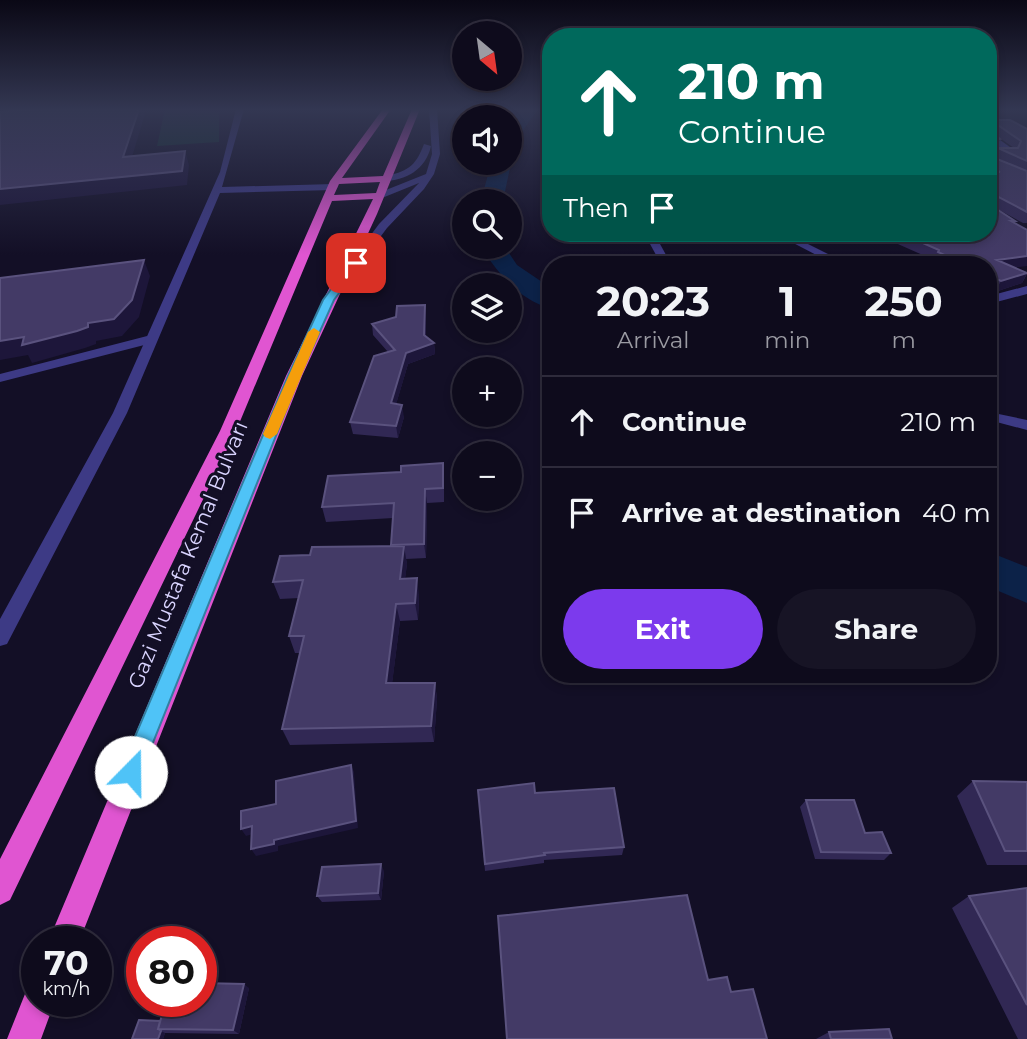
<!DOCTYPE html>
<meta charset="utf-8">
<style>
body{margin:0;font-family:Montserrat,sans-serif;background:#171425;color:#f1f3f6;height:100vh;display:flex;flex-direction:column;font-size:26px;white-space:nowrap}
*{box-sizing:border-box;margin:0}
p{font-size:23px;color:#9b9ba3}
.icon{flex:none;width:38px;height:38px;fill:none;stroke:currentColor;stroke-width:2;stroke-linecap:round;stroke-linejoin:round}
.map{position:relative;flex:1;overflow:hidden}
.sheet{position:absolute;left:542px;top:256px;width:455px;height:427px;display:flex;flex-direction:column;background:#0e0b1c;border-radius:28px;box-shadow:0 4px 10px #0003,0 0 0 2px #2e2b3b}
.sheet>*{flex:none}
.banner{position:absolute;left:542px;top:28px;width:455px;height:214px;border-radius:28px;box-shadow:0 4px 10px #0003,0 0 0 2px #2e2b3b;background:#00695c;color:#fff;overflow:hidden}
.needle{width:46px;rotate:151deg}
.controls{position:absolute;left:452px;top:21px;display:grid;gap:14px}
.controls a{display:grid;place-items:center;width:70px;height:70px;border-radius:50%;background:#0e0b1c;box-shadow:0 4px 10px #0003,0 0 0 2px #2e2b3b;font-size:35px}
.speed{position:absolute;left:21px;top:926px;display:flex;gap:14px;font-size:35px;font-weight:700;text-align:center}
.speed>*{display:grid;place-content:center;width:91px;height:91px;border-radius:50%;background:#0e0b1c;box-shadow:0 4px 10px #0003,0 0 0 2px #2e2b3b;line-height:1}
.speed small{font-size:18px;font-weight:400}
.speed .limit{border:10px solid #d22;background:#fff;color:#111}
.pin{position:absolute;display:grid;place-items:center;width:60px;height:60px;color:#fff;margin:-30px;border-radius:14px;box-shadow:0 4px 10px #0006}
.me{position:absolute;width:77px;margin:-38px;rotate:22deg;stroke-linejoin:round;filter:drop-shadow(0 0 5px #0008)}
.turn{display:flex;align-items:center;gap:24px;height:147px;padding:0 21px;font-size:32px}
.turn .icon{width:91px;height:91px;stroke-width:2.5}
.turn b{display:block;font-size:49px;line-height:60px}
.then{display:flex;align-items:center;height:66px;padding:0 21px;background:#0003;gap:14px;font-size:26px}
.eta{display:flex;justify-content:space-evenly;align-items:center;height:119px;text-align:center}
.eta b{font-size:42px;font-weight:700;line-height:49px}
.button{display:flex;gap:14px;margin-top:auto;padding:14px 21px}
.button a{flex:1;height:80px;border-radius:42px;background:#7c3aed;color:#fff;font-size:28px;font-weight:700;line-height:80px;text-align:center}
.button a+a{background:#171425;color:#f1f3f6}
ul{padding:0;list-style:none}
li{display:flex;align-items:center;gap:21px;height:91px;padding:0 21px;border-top:2px solid #2e2b3b}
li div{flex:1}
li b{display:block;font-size:26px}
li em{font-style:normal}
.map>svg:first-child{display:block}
.green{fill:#12302f}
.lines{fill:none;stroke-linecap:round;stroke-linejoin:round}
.river{fill:#0c2248;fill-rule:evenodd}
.minor{fill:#3d3a85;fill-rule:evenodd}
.tertiary{fill:#3d3a85;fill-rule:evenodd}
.trunk{fill:#e055d1;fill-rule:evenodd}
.wall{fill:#312854;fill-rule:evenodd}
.shaded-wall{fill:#1d163a}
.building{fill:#433a66;stroke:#5a527e;stroke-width:2}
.route{fill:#4fc3f7;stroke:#337fa1;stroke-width:2}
.slow{fill:#f59e0b}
.labels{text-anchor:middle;stroke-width:6;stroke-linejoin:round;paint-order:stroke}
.street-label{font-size:21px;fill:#d9d4ff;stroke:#130f26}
</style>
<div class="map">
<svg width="1027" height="1039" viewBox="0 0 1027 1039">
<rect width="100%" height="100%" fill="#130f26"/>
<path class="green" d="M165 109 219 112V142L157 146Z"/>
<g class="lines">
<path class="river" d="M521 109H538L515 142 509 143V125Z
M509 161 511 163 503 201H481L491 163Z
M481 247H505L517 265 551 288V308C520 301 497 272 481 247Z
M989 552 1027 567V603L989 587Z"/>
<path class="minor" d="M989 132 1014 150V154H989V150H1003L989 138Z
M774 233H786L830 255 909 261 915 264 828 261Z
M1027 286V294L989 304V296Z
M151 335 156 336V342L0 382V374Z"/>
<path class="tertiary" d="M236 109H244L222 187 333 184 338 187 333 190 220 193 127 413 7 644 0 646V619L113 413 220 172Z
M429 109H437L440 154 434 174 424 189 387 228 343 287H335V283L379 224 419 183 382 198H376V194L426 174 432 154Z
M424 144 431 146C426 169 406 181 383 181V177C407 171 415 168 424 144Z
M644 233H654L671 264H661Z
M989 412 1027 420V430L989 420Z"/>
<path class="trunk" d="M383 109H391L342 178 383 176 412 109H420L377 214 302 376 79 942H48L286 376 373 199 332 201 236 431 10 900 0 905V859L220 431 330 181ZM380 182 376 193 334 195 339 184Z
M37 986V1001H55L41 1039H7L27 989Z"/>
</g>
<path class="wall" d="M989 113 999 120 1027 129V223H1023L992 206 1014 223V267L1027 273V274L1022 283 995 292 989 289V264H937L933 263 934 260 873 233H989ZM993 133 1014 148H998L994 157 1009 163 992 157 991 149 996 147 1000 139Z
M426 316V336L434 343 435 354 408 364 396 404 404 417 398 438 353 434 350 422 388 352 373 335 372 324 396 317Z
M444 477V502L427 503 426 558 406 559 407 564 405 578 419 595 418 620 400 621 392 683H435L437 699 434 742 290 745 282 729 300 653H295L289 636 299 598 280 599 273 582 310 555 392 546 393 518 326 522 322 507Z
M973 781 1027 782V865H987L957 796Z
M535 793 624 847 622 855 544 860V863L485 871 479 798Z
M806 800 865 833 891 853 884 860 815 859 800 807Z
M384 871 381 900 322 902 317 896Z
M1027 888V1039H1018L952 908 969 896Z
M201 945 207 946 213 951 203 983 249 988 239 1034 165 1033 163 1039H132L160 1021Z
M829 1032 892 1039H816Z"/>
<path class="shaded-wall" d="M139 109H144L145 114 128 170 123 157Z
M1000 139 996 147 989 149 990 141Z
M185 151 189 165 187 185 0 205V189Z
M1027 256V266L991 271 997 260Z
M144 260 150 276 139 317 122 336 96 341V344L85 348 32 363 28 355 0 360V341Z
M1027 273 1022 283 995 292 1001 281Z
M425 305 426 316 425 346 434 343 435 354 408 364 393 415 391 403 406 353 424 335Z
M402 405 404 417 398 438 396 426Z
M425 489 427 503 426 558 424 544Z
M404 546 407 564 403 596 400 579Z
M417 578 419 595 418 620 415 603Z
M396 604 400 621 390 700 386 683Z
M435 683 437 699 434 742 431 726Z
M351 765 354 772 358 828 278 846V851L256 856 251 849 274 840Z
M252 826 256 833 246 836 241 829Z
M381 864 384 871 381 900 378 893Z
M207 946 213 951 201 987V962Z
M244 984 249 988 239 1034 233 1030Z
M161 1031 165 1033 163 1039H158Z"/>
<path class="building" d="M39 109H139L123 157 185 151 182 171 0 189V112Z
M993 112 999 120H1010L1027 129V161L998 148H1018L1021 141 992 121 990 130 1000 139 990 141 992 157 1027 171V212L993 194 992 206 1015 221H1011L1027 230V256L997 260 1027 273 1001 281 989 276V264H964L938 252 939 250 900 233H989V172H1000L989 167V113Z
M144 260 132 300 114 319 88 323V327L77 331 22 345 24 337 0 341V278Z
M425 305 424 335 434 343 406 353 391 403 402 405 396 426 350 422 374 356 395 350 372 324 396 317 397 306Z
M443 463V488L425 489 424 544 391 545 394 503 322 507 328 476 401 472V466Z
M404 546 400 579 417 578 415 603 396 604 386 683H435L431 726 282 729 304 636H289L303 580 273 582 280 556 310 555 312 547Z
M351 765 356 821 274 840V844L251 849 252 826 241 829V811L276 804V781Z
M973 781 1027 782V851H1005Z
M534 783 535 793 614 788 624 847 544 853 545 855 485 864 478 790Z
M806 800H854L865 833 882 832 891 853 821 852Z
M381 864 378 893 317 896 322 867Z
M1027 888V1005L969 896Z
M687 895 708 980 727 977 731 992 753 989 767 1039H507L498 916Z
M201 945 207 946 201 962Z
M201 983 244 984 233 1030 158 1029 166 1001H201Z
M139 1020 160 1021 158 1029 161 1031 158 1039H132Z
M889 1029 892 1039H831L829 1032Z"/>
<linearGradient id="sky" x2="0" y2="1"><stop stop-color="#0a0815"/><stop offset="0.43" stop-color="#333752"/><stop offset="1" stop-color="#333752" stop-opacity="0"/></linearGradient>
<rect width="1027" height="255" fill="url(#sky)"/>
<path class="route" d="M356 260 361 263 334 300 300 376 138 780 131 783 123 780 120 772 288 376 323 300 352 261Z"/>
<path class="slow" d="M314 328 320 332 277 434 270 439 265 437 263 434 308 332Z"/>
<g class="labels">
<g class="street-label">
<text transform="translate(188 555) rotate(-68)" y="7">Gazi Mustafa Kemal Bulvarı</text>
</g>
</g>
</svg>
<div class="controls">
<a><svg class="needle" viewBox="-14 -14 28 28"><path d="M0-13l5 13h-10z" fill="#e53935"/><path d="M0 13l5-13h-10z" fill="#9b9ba3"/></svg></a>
<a><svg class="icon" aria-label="sound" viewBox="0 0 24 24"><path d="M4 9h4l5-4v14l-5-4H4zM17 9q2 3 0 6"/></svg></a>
<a><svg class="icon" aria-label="search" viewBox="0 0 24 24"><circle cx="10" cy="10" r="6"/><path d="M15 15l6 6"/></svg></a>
<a><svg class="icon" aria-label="layers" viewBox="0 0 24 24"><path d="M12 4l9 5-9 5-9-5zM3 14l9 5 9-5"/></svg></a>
<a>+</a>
<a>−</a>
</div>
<div class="speed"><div>70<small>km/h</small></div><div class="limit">80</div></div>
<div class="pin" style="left:356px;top:263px;background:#d93025"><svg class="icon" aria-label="arrive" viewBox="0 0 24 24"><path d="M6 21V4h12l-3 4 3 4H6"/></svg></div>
<svg class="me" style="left:131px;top:772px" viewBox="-20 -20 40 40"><circle r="19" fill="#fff"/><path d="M0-13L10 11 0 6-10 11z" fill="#4fc3f7"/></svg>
<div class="banner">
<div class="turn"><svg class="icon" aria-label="ahead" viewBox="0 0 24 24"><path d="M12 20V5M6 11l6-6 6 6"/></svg><div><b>210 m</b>Continue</div></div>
<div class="then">Then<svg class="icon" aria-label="arrive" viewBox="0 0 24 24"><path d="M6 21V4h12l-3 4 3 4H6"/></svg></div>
</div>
<section class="sheet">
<div class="eta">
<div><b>20:23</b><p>Arrival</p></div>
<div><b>1</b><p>min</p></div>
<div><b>250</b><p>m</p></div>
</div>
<ul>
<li><svg class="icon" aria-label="ahead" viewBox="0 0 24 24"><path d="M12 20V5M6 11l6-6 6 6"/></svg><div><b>Continue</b></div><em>210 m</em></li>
<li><svg class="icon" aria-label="arrive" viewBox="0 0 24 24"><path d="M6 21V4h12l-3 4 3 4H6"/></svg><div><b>Arrive at destination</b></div><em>40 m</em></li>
</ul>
<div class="button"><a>Exit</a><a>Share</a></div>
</section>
</div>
